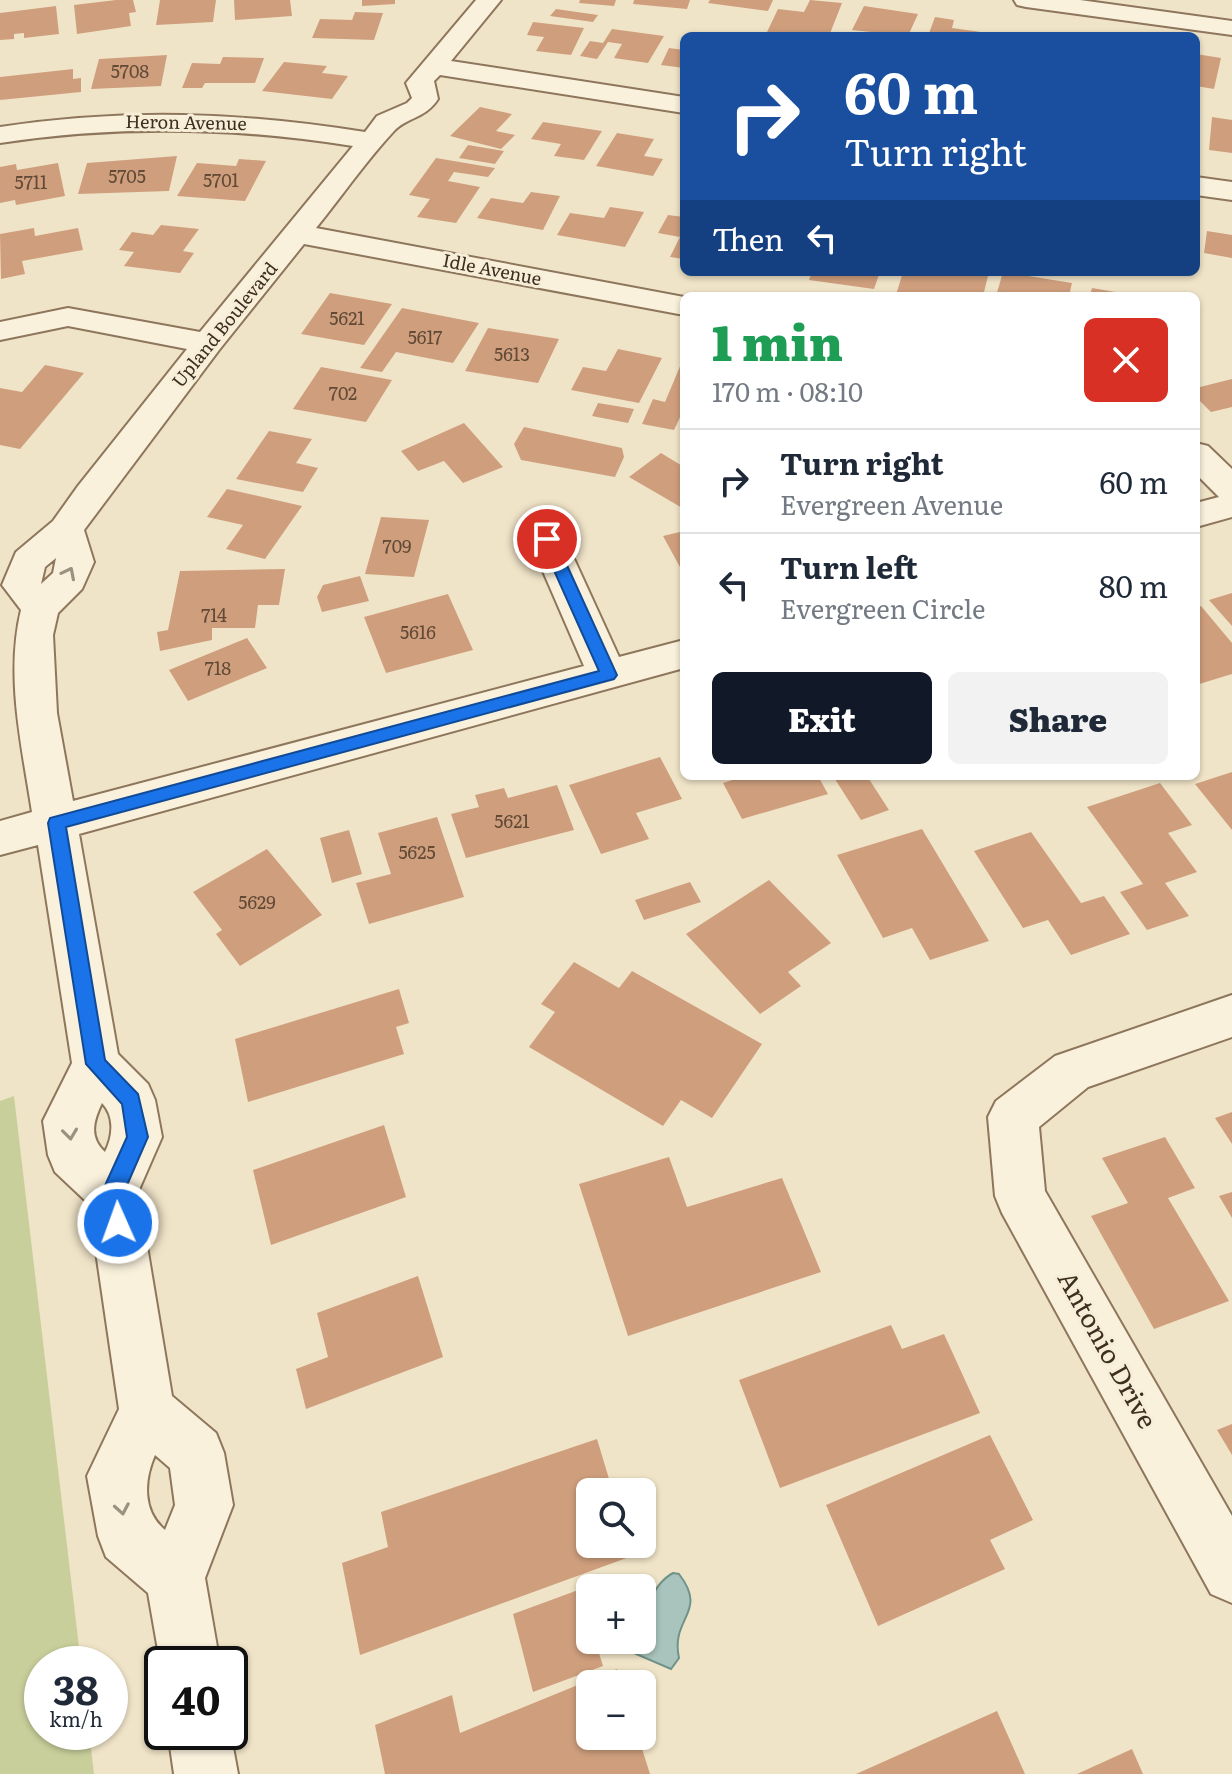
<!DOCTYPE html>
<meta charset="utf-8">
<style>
body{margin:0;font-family:Literata,serif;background:#f2f2f3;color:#1f2937;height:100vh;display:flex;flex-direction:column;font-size:30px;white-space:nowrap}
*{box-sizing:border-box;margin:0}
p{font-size:26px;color:#747a83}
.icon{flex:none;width:44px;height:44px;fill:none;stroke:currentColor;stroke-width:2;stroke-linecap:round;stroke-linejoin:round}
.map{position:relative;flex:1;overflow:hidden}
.side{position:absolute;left:680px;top:292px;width:520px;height:488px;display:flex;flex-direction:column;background:#fff;border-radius:12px;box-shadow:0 2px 6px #0004}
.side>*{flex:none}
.top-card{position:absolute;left:680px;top:32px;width:520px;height:244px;border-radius:12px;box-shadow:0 2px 6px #0004;background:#1a4fa0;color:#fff;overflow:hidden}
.tools{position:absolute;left:576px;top:1478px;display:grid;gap:16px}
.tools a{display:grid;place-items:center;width:80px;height:80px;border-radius:12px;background:#fff;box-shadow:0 2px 6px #0004;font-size:40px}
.speed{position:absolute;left:24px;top:1646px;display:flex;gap:16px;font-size:40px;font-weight:700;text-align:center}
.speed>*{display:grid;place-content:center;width:104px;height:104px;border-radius:50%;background:#fff;box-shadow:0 2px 6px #0004;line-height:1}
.speed small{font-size:20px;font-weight:400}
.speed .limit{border:4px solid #111;border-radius:12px;background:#fff;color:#111}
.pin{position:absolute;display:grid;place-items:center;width:68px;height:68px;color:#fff;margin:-34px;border:4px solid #fff;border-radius:50%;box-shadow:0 2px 8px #0007}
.me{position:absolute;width:88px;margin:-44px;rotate:358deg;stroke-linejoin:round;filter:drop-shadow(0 0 6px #0008)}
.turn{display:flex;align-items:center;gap:28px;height:168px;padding:0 32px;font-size:36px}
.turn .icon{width:104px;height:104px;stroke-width:2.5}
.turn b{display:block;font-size:56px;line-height:68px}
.then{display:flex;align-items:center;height:76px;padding:0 32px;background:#0003;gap:16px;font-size:30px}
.round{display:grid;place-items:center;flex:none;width:84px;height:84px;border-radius:12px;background:#f2f2f3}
.head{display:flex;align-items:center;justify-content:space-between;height:136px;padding:0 32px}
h1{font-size:48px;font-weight:800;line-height:60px;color:#1e9e55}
.button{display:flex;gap:16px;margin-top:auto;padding:16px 32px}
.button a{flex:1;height:92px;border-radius:12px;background:#111827;color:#fff;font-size:32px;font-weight:800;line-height:92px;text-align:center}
.button a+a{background:#f2f2f3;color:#1f2937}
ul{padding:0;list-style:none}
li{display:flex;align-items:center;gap:24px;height:104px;padding:0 32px;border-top:2px solid #e0e1e3}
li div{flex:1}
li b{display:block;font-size:30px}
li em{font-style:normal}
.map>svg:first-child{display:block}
.green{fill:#c9cf9b}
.water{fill:#a9c4bc;stroke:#6f938a;stroke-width:2}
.building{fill:#cf9f7d}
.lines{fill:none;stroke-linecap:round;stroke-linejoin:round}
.minor-casing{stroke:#8d765c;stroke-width:4}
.minor{fill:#faf1dc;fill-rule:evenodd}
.oneway{stroke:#9c907e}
.route{fill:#1a73e8;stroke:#114b97;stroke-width:2}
.labels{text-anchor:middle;stroke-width:6;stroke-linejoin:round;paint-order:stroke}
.number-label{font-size:18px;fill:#624a37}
.far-street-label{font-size:18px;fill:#3d2e20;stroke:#f7eed8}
.near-street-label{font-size:26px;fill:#3d2e20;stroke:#f7eed8}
</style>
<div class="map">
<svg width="1232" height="1774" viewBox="0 0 1232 1774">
<rect width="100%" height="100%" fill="#f0e4c8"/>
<path class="green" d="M14 1096 81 1664H42V1732H89L94 1774H0V1101Z"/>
<path class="water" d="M673 1573 679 1574C709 1613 670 1617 679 1658L671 1669 622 1648 625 1640H642C642 1617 651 1585 673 1573Z"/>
<path class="building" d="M116 0H133L136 12 129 13 131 26 77 34 74 5Z
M160 0H216L213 22 156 25Z
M234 0H290L292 16 235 20Z
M362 0H395V4L362 6Z
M580 0H616L614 6 579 3Z
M634 0H690L687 9 633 4Z
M710 0H773L768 11 708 3Z
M810 0 842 3 829 36 767 32 778 9 804 12Z
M56 6 59 34 24 38V33L14 34V39L0 40V13Z
M864 6 918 14 908 36 852 30Z
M556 9 598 15 593 22 550 16Z
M355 12 383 13 374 40 312 38 320 19 352 20Z
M935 17 954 20 952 28 988 33 987 36H928Z
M533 22 584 28 571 55 536 51 544 37 527 35Z
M612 29 664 36 648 63 614 58 622 44 608 42 597 59 580 56 590 41 603 43Z
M669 48 684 50V68L661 65Z
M1196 54 1221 58 1214 89 1196 86Z
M167 55 161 86 91 89 99 59Z
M223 57 264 58 255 83H205L202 88H182L192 63 220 64Z
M284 62 327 66 322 73 348 76 332 99 262 91Z
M73 69V79L81 78V92L0 100V77Z
M480 107 512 114 496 131 515 135 501 149 450 136Z
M1212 117 1232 120V153L1209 150Z
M543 122 602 131 584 160 554 156 561 144 531 139Z
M617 133 654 139 644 156 663 159 653 176 596 166Z
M468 145 504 151 495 164 459 158Z
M177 156 169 191 78 194 87 163Z
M436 158 495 168 488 177 454 172 448 181 480 187 456 223 417 217 430 199 409 195Z
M239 159 266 161 245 201 177 196 197 163 236 166Z
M58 163 65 196 16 205 15 200 0 203V167L16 164 17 170Z
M531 192 560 196 543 230 477 218 491 198 523 203Z
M610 207 644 212 625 247 557 235 570 213 604 218Z
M668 215 684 217V259L670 257 680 237 658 233Z
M161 225 199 229 183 251 194 253 180 273 124 266 134 252 119 250 132 232 153 235Z
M34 228 35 236 78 228 83 250 22 261 25 274 1 279 0 234Z
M1207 231 1232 235V258L1204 253Z
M812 272H880L874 289 809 280Z
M903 272H989L983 296 896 295Z
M1003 272 1072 283 1069 296H996Z
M1092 288 1127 294V296H1090Z
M330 293 392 304 364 345 301 334Z
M402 308 479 323 453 363 396 352 382 372 360 368Z
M488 328 559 339 538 383 465 371Z
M618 349 662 358 639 403 571 390 583 367 606 371Z
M681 364 684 365V409L674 430 642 424 653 399 665 402Z
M45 365 84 373 20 449 0 445V388L22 392Z
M321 367 392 380 366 422 293 409Z
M1232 379V407L1211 412 1196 397V388Z
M598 403 634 409 628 423 592 416Z
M464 423 503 467 463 483 444 461 418 471 401 451Z
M524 427 622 448 624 457 615 477 521 460 514 444Z
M269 431 312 439 296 463 318 468 303 492 236 479Z
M661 453 684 467V509L629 477Z
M227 489 302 506 265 559 226 549 243 525 207 517Z
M381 517 429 520 414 577 365 574Z
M684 531V568L681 569 663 536Z
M285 569 279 605H258L255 628H212V640L160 651 157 632 168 630 180 571Z
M360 576 369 601 322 612 317 597 323 585Z
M1232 593V626L1209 600Z
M448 594 473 650 386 673 364 617Z
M1201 606 1232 643V674L1196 685V607Z
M247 638 267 668 188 701 169 670Z
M660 757 682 799 636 813 649 839 601 854 569 785Z
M1232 772V830L1195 784Z
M745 776H818L828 794 742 819 723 783Z
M833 776H867L889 810 861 820Z
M1160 783 1192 825 1168 833 1197 872 1165 883 1189 916 1147 930 1120 892 1143 884 1087 807Z
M557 785 574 830 466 858 451 814 479 807 475 795 504 788 508 798Z
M437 817 464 897 369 924 356 883 391 874 378 833Z
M922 829 989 941 930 960 912 928 883 938 837 855Z
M349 830 362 874 332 883 320 838Z
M1031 832 1081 903 1104 896 1130 934 1071 955 1048 920 1023 928 974 851Z
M267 849 322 915 240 966 216 934 222 930 193 892Z
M769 880 831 943 788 972 801 986 760 1014 686 934Z
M690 882 701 902 644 920 635 900Z
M574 962 619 988 632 971 762 1044 712 1118 681 1100 663 1126 529 1047 555 1012 541 1004Z
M399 989 409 1023 396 1027 404 1054 248 1102 235 1039Z
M1232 1112V1144L1215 1118Z
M384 1125 406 1197 271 1245 253 1170Z
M1165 1137 1195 1188 1168 1198 1229 1301 1154 1329 1091 1216 1128 1203 1102 1158Z
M669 1157 687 1207 782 1178 821 1272 628 1336 579 1184Z
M1232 1192V1218L1219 1196Z
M418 1276 443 1357 306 1409 296 1369 328 1357 317 1313Z
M891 1325 902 1349 944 1334 980 1413 780 1488 739 1380Z
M1232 1424V1455L1217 1430Z
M990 1435 1033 1520 990 1540 1005 1569 878 1626 826 1505Z
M597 1439 613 1492H590V1544H629L632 1556 360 1655 342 1563 388 1547 381 1512Z
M581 1589 590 1621V1640H595L603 1666 533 1692 513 1614Z
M617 1669 622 1684H590V1736H638L650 1774H385L375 1725 452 1695 460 1733Z
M997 1711 1025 1774H856Z
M1132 1749 1143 1774H1077Z"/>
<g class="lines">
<g class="minor-casing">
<path id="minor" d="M476 0H501L451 61 684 97V113L440 75 434 81 438 99C425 119 407 117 394 131 366 161 342 196 316 228L684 297V315L304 244 219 350 84 530 94 562 82 589 58 613 53 635 57 713 73 801 584 666 529 539 534 530 547 527 560 530 565 539 619 657 684 640V668L79 834 118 1054 148 1084 155 1100 162 1137 138 1192 172 1396 216 1433 224 1453 233 1505 205 1578 220 1664H162V1673L148 1593 106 1557 98 1536 87 1476 119 1409 89 1204 55 1172 48 1155 43 1121 72 1063 38 845 0 855V821L32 812C22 747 5 676 21 610L2 585 16 552 53 521 78 486 187 349 68 326 0 340V322L68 308 200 332 353 146C234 127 119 125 0 143V127C126 108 239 112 365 132L377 116 407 103 412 98 406 83ZM56 558 53 573 41 584 45 567ZM102 1103C115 1117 113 1136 105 1152 89 1137 93 1122 102 1103ZM155 1455 170 1468 175 1505 165 1530C142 1511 144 1480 155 1455Z
M1014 0H1080L1232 21V35L1026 7 1017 5Z
M1196 177 1232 182V200L1196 195Z
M1196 443 1208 446 1232 469V517L1196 527V503L1219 497 1196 474Z
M1232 995V1037L1088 1087 1039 1127 1045 1191 1232 1516V1603L1211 1594 1002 1213 995 1196 988 1117 996 1101 1055 1056Z
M168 1732 230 1731 238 1774H174Z"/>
</g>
<use href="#minor" class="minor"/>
</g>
<defs><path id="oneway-chevron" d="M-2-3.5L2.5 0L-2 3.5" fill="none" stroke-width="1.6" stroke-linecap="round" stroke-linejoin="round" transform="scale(2)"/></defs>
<g class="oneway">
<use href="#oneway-chevron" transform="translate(69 573) rotate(-63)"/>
<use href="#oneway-chevron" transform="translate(70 1134) rotate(83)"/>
<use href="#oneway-chevron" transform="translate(122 1509) rotate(80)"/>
</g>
<path class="route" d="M547 534 555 539 617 675 614 679 66 827 105 1060 138 1094 148 1137 124 1192 128 1223 125 1231 118 1234 110 1231 102 1192 127 1137 122 1104 86 1064 48 823 50 818 599 671 540 539Z"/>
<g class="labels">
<g class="number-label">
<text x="130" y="78">5708</text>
<text x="127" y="183">5705</text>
<text x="221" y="187">5701</text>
<text x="31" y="189">5711</text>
<text x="347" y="325">5621</text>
<text x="425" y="344">5617</text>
<text x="512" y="361">5613</text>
<text x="343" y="400">702</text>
<text x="397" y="553">709</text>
<text x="214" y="622">714</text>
<text x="418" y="639">5616</text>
<text x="218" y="675">718</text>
<text x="512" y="828">5621</text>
<text x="417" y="859">5625</text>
<text x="257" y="909">5629</text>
</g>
<g class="far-street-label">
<text transform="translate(186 123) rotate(1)" y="6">Heron Avenue</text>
<text transform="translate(492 270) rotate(11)" y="6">Idle Avenue</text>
<text transform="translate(225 325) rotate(-51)" y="6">Upland Boulevard</text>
</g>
<g class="near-street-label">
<text transform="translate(1107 1350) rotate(61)" y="9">Antonio Drive</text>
</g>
</g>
</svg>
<div class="tools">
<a><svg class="icon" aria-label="search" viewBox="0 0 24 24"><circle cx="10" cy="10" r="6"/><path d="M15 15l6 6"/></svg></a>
<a>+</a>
<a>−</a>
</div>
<div class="speed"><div>38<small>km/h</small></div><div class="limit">40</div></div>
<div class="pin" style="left:547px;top:539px;background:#d93025"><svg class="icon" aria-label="arrive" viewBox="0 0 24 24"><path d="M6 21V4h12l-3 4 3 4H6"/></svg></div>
<svg class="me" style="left:118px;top:1223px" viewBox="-20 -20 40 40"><circle r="17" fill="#1a73e8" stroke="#fff" stroke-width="3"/><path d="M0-11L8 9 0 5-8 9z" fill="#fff"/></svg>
<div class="top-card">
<div class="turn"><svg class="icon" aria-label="right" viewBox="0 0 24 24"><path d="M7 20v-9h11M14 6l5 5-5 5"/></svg><div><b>60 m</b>Turn right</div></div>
<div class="then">Then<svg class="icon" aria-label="left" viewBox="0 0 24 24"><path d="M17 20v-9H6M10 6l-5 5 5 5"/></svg></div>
</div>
<section class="side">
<div class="head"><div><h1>1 min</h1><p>170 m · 08:10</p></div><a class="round" style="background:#d93025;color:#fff"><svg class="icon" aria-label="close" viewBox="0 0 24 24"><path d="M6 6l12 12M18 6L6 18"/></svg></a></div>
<ul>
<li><svg class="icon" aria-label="right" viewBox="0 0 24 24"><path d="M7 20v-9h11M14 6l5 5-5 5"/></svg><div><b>Turn right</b><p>Evergreen Avenue</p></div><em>60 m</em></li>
<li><svg class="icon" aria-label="left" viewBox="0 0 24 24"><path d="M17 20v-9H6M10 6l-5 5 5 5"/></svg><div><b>Turn left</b><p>Evergreen Circle</p></div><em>80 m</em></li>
</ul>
<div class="button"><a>Exit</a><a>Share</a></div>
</section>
</div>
